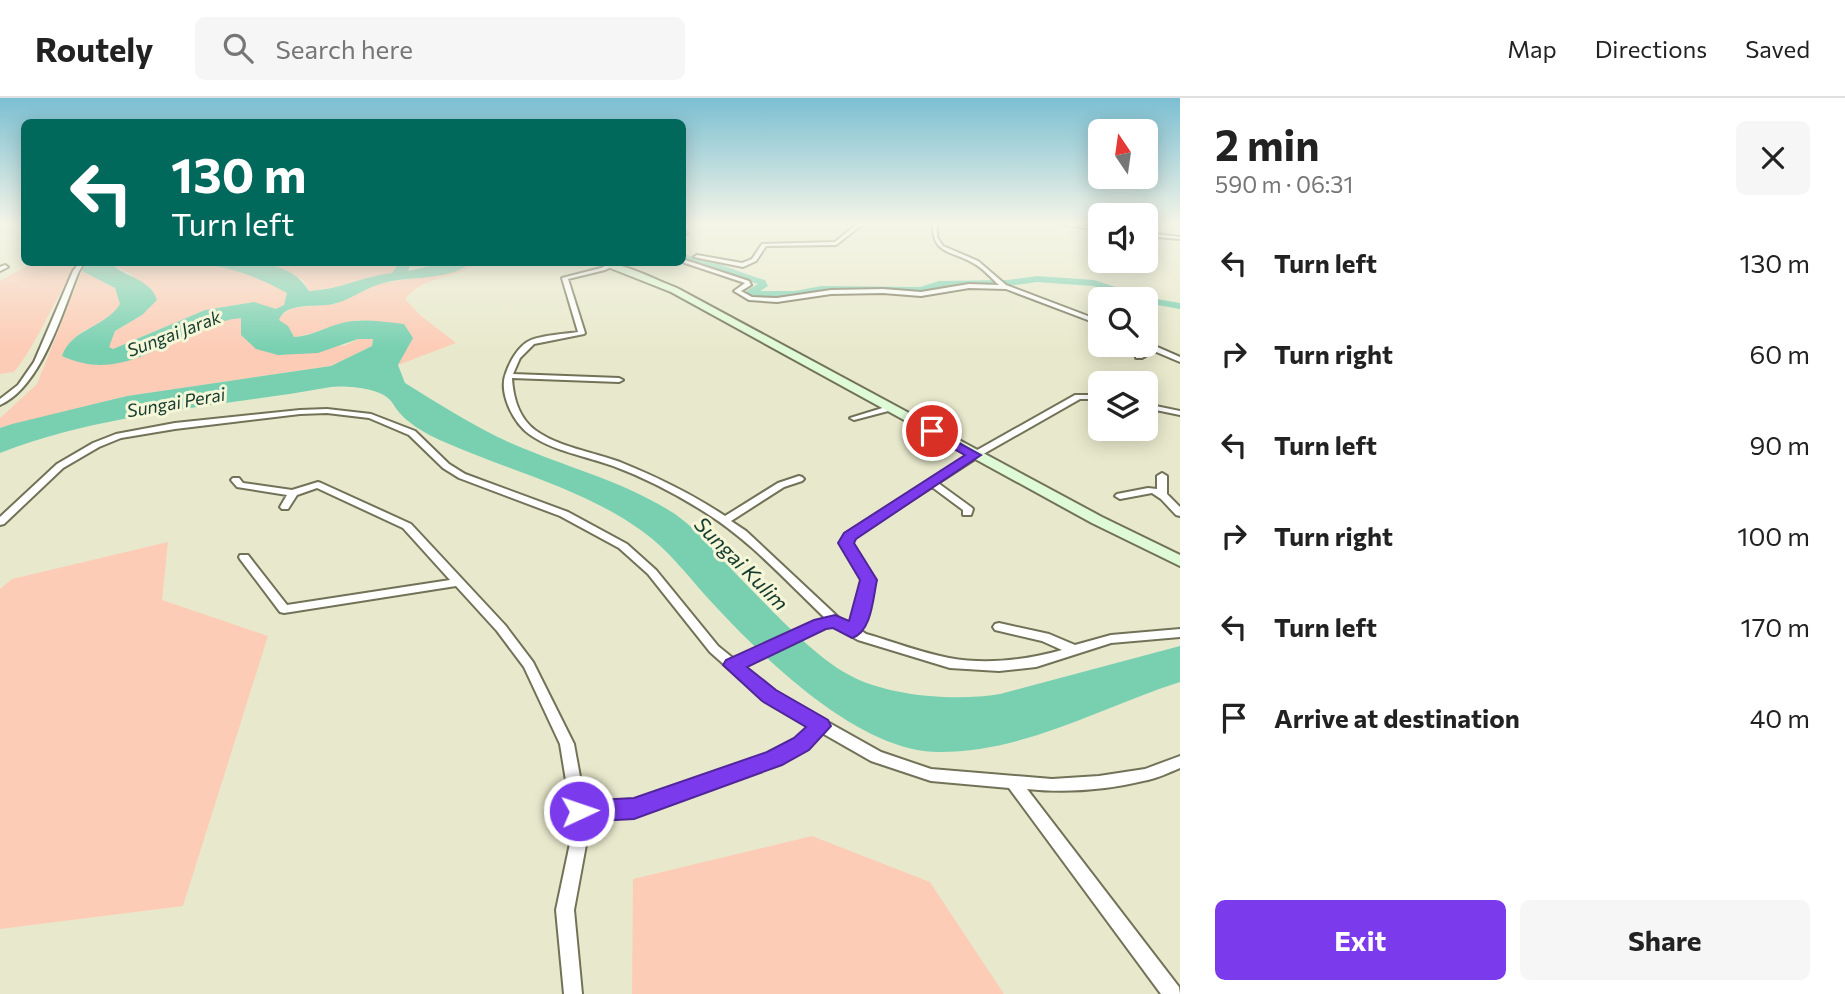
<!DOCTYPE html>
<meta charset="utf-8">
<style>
body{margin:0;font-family:Commissioner,sans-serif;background:#f6f6f6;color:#222;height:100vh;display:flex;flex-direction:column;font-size:26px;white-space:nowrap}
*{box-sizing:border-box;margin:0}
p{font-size:23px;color:#767676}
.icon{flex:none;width:38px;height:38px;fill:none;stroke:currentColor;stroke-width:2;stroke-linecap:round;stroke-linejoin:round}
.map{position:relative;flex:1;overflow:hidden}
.drawer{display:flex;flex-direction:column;background:#fff;width:665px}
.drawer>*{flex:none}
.guide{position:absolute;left:21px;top:21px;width:665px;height:147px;border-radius:10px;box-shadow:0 4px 18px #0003;background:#00695c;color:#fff;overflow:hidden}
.needle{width:46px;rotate:347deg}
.fabs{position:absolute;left:1088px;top:21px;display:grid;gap:14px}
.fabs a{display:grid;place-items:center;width:70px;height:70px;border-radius:10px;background:#fff;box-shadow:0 4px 18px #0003;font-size:35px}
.pin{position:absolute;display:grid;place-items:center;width:60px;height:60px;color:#fff;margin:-30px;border:4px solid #fff;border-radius:50%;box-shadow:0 2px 7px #0007}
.me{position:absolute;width:77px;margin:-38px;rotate:87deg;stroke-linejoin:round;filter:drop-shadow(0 0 5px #0008)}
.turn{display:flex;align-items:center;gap:24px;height:147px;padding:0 35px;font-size:32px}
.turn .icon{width:91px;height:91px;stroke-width:2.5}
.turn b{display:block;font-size:49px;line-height:60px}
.round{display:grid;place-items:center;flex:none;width:74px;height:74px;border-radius:10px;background:#f6f6f6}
.head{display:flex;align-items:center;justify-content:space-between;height:119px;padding:0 35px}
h1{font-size:42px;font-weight:700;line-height:52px}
.button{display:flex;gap:14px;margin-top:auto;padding:14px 35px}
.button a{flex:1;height:80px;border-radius:10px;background:#7c3aed;color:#fff;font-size:28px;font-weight:700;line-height:80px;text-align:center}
.button a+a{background:#f6f6f6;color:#222}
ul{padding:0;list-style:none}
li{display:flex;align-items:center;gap:21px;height:91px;padding:0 35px}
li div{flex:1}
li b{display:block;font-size:26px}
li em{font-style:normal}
header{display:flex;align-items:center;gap:42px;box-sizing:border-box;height:98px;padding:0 35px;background:#fff;border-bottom:2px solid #e0e0e0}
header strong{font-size:33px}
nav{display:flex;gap:38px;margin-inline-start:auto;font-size:24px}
.search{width:490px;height:63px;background:#f6f6f6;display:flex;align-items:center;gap:18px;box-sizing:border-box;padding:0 24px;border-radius:10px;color:#767676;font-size:26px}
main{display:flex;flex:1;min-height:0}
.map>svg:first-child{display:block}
.green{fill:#fdccb6}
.water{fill:#78d0b1}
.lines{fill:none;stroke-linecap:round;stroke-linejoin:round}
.river{fill:#78d0b1;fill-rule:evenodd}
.street-casing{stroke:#727258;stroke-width:4}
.secondary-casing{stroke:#727258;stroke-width:4}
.street{fill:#fff;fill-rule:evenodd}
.secondary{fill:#dffad6;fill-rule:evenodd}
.route{fill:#7c3aed;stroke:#51269a;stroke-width:2}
.labels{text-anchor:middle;stroke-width:6;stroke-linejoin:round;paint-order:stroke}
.far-water-label{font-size:18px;font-style:italic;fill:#133c2f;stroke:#f6f6d9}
.water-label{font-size:21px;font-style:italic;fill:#133c2f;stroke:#f6f6d9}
</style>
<header>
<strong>Routely</strong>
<div class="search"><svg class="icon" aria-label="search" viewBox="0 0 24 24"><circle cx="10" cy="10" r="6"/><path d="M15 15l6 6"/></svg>Search here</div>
<nav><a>Map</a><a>Directions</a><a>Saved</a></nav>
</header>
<main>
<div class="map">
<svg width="1180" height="896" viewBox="0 0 1180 896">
<rect width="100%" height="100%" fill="#e8e9cc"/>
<path class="green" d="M195 164C228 168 259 179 288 195L284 207 276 212 253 204 205 212 113 251 108 249 115 233 142 217 132 176 113 167Z
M32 165H79C54 199 41 240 14 274L0 276V183Z
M260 165H399L392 175C364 178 338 192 309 193L303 182Z
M471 165H474L473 168C449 182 424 178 405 201L420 217 456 245 398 267 412 240C399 234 384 225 370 223 345 218 318 237 293 239L279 222 281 217 292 210 335 206 378 186 462 172Z
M82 173 115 190 120 206 113 217 80 235 62 258 172 247 197 231 226 221 241 219V237L344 248 358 241H373L372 248 331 268 127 298 0 330V320L37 286Z
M168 444 162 502 268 538 183 808 0 831V491L12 481Z
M812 738 930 784 1004 896H632L633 781Z"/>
<path class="water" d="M87 165H119L113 167C126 180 151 181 157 202L142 217 115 233 109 249 113 251 205 212 254 204 276 211 284 207 287 195C259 179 228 168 195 165 232 165 287 155 309 193 338 192 364 178 392 175L399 165H411L408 173 443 165H471C445 185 407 176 377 187 362 192 348 203 333 206 316 210 286 203 279 222L288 228 294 239C312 238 325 229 342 225 362 220 383 224 404 226L413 240 398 267 405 285C444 309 482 334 525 351 578 373 625 384 675 416 699 433 719 458 739 479 770 510 816 562 855 580 895 599 957 603 1000 596L1180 548V584C1099 610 1024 655 937 654 855 653 757 554 705 497 685 474 667 451 642 433 584 391 513 374 449 346 437 341 422 334 412 326 402 319 397 312 391 303 382 290 345 287 331 289 220 309 105 314 0 355V330L12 326 127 298 331 268 372 248 373 241H358L318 255 278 257 256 251 241 237V220C178 226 131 290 62 258 72 230 105 230 120 206L115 190 82 173Z"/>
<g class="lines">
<path class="river" d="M682 156C711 161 737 174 765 182L768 188 760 193H795L821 188 920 189 939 183 1008 182 1037 178 1094 182 1146 199 1180 205V211L1146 205V201H1133L1093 188 1037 184 1008 188 940 189 921 195 821 194 786 199 751 198 746 193 758 186C732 179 708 166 682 162Z"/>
<g class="street-casing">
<path id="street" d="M858 125H864L836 147 766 148 756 163 743 169 694 159 697 157 742 165 752 161 762 146 835 144Z
M933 125H937V139L943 148 978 163 1006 187 1101 223V227L1006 191 969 190 921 198 883 195 831 196 777 204 749 202 734 193 745 185 682 164V161L749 183 751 187 741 193 752 199 777 200 831 192 883 191 921 194 969 186 999 187C991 180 983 170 973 165 951 152 932 157 933 125Z
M1052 125H1069L1101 130V132Z
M682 130 687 135 682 139Z
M1146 135 1180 139V141L1146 138Z
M80 164H85L79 173C62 214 42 288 0 307V301L18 287 34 264 73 173Z
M613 164H621L605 172 568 181 585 235 584 236 534 246 520 260 513 276 619 280 623 282 619 284 512 280C513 299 519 320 535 332 558 349 593 354 620 364 657 379 692 396 725 418L778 385 799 378 802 379 804 381 802 383 784 389 731 423 746 433 839 520 851 527 863 482 841 445 845 436 972 355 1075 297H1101V301H1080L978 359 938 385 971 409 973 411 971 417H963V412L932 389 853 440 851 445 875 482 864 526 860 532 866 536C894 544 922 555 949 560 987 567 1026 562 1062 552L1042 543 995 532 993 529 995 526 999 525 1049 536 1075 547 1111 537 1180 531V539L1111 545 1036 569 999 573 950 570 858 542 833 528 824 530 742 568 774 594 881 654 931 671 1052 681 1099 678 1145 671 1180 658V670C1168 675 1156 681 1143 683 1106 692 1065 695 1027 691L1179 889 1180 896H1161L1009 690 931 683 871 663 822 635 807 650 779 664 634 717 587 719 588 736 574 812 582 896H564L556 812 572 736 571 713 560 646 524 569 497 533 456 488 284 515 280 514 240 461 239 459 240 457H248L287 507 450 482 403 430 317 390 297 397 288 411H282L280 409 287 397 237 389 231 382 233 380H239L243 385 292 392 318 384 321 385 411 426 505 527 533 564 574 646 585 706 634 703 769 656 797 642 811 629 764 602 710 554 648 476 619 450 560 418 459 380 443 370 409 337 369 320 327 315 300 316 175 331 121 340 99 349 63 370 4 426 0 427V419L57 366 93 345 116 336 175 325 300 312 327 311 371 316 415 333 449 366 465 376 568 414 627 446 656 472 718 548 734 561 816 524 826 521C787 484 749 441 703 413 674 395 645 380 613 368 586 358 552 353 529 336 513 324 498 294 506 275 510 263 519 247 531 242 544 237 565 236 578 234L562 180 601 170Z
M5 167 8 169 0 173V169Z
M1146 244 1180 259V264L1154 253 1142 260H1136V256L1149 250 1143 247H1146Z
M1146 306 1180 313V317L1146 310Z
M889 308H892V312L854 322 850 320Z
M1162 375 1167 378V396L1180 409V418L1176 417 1161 401 1152 395 1120 401 1115 398 1117 396 1148 390 1157 391V378Z"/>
</g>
<g class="secondary-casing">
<path id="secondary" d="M595 164C623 164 651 180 677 190L1102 419 1180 457V468L1092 425 671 194Z"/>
</g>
<use href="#street" class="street"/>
<use href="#secondary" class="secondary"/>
</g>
<linearGradient id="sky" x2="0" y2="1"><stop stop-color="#7bbfd2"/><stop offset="0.5" stop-color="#f5f5e8"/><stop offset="1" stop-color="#f5f5e8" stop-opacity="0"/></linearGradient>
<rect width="1180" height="251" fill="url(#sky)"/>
<path class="route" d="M932 330 981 357 856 441 854 445 877 482C873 499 872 534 852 540L833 530 826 531 747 569 776 592 828 622 831 628 809 652 782 667 634 721 579 724 571 721 568 713 571 706 579 703 634 700 767 654 794 640 806 629 762 603 723 567 726 562 814 522 835 517 849 523 860 482 838 445 844 435 965 357 927 336 925 333Z"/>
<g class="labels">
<g class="far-water-label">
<text transform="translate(174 236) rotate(-21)" y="6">Sungai Jarak</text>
<text transform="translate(176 305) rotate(-10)" y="6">Sungai Perai</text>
</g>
<g class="water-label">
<text transform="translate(741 466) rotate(45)" y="7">Sungai Kulim</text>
</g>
</g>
</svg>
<div class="fabs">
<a><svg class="needle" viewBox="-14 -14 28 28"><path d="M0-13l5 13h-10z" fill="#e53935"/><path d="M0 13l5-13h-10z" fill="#767676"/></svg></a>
<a><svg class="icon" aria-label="sound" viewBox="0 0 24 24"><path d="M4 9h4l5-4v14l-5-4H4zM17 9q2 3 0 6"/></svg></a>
<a><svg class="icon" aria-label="search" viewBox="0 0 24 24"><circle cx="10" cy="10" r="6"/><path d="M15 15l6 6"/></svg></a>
<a><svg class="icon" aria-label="layers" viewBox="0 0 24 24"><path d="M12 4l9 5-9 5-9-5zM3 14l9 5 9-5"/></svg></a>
</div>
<div class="pin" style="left:932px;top:333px;background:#d93025"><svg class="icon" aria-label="arrive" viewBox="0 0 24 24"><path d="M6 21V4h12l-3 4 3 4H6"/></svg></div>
<svg class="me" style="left:579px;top:713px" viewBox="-20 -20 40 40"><circle r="17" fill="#7c3aed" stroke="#fff" stroke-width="3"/><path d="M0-11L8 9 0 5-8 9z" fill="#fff"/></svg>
<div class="guide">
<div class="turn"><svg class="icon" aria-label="left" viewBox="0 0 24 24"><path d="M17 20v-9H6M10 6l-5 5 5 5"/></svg><div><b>130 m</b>Turn left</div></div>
</div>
</div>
<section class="drawer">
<div class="head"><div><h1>2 min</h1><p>590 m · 06:31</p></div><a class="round"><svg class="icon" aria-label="close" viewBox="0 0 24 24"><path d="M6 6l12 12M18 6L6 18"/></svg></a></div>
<ul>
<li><svg class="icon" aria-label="left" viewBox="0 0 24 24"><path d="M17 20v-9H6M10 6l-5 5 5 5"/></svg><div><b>Turn left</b></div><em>130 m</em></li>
<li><svg class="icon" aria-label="right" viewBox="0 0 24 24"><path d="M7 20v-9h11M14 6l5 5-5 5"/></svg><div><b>Turn right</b></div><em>60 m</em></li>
<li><svg class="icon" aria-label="left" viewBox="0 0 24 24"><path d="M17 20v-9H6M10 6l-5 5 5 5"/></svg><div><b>Turn left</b></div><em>90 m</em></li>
<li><svg class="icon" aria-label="right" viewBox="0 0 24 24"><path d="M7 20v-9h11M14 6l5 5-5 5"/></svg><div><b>Turn right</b></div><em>100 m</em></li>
<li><svg class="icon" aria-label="left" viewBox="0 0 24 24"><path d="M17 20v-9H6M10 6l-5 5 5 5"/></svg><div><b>Turn left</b></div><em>170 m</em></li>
<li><svg class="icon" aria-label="arrive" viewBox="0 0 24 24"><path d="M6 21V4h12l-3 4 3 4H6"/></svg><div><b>Arrive at destination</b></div><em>40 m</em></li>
</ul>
<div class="button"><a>Exit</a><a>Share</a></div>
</section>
</main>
